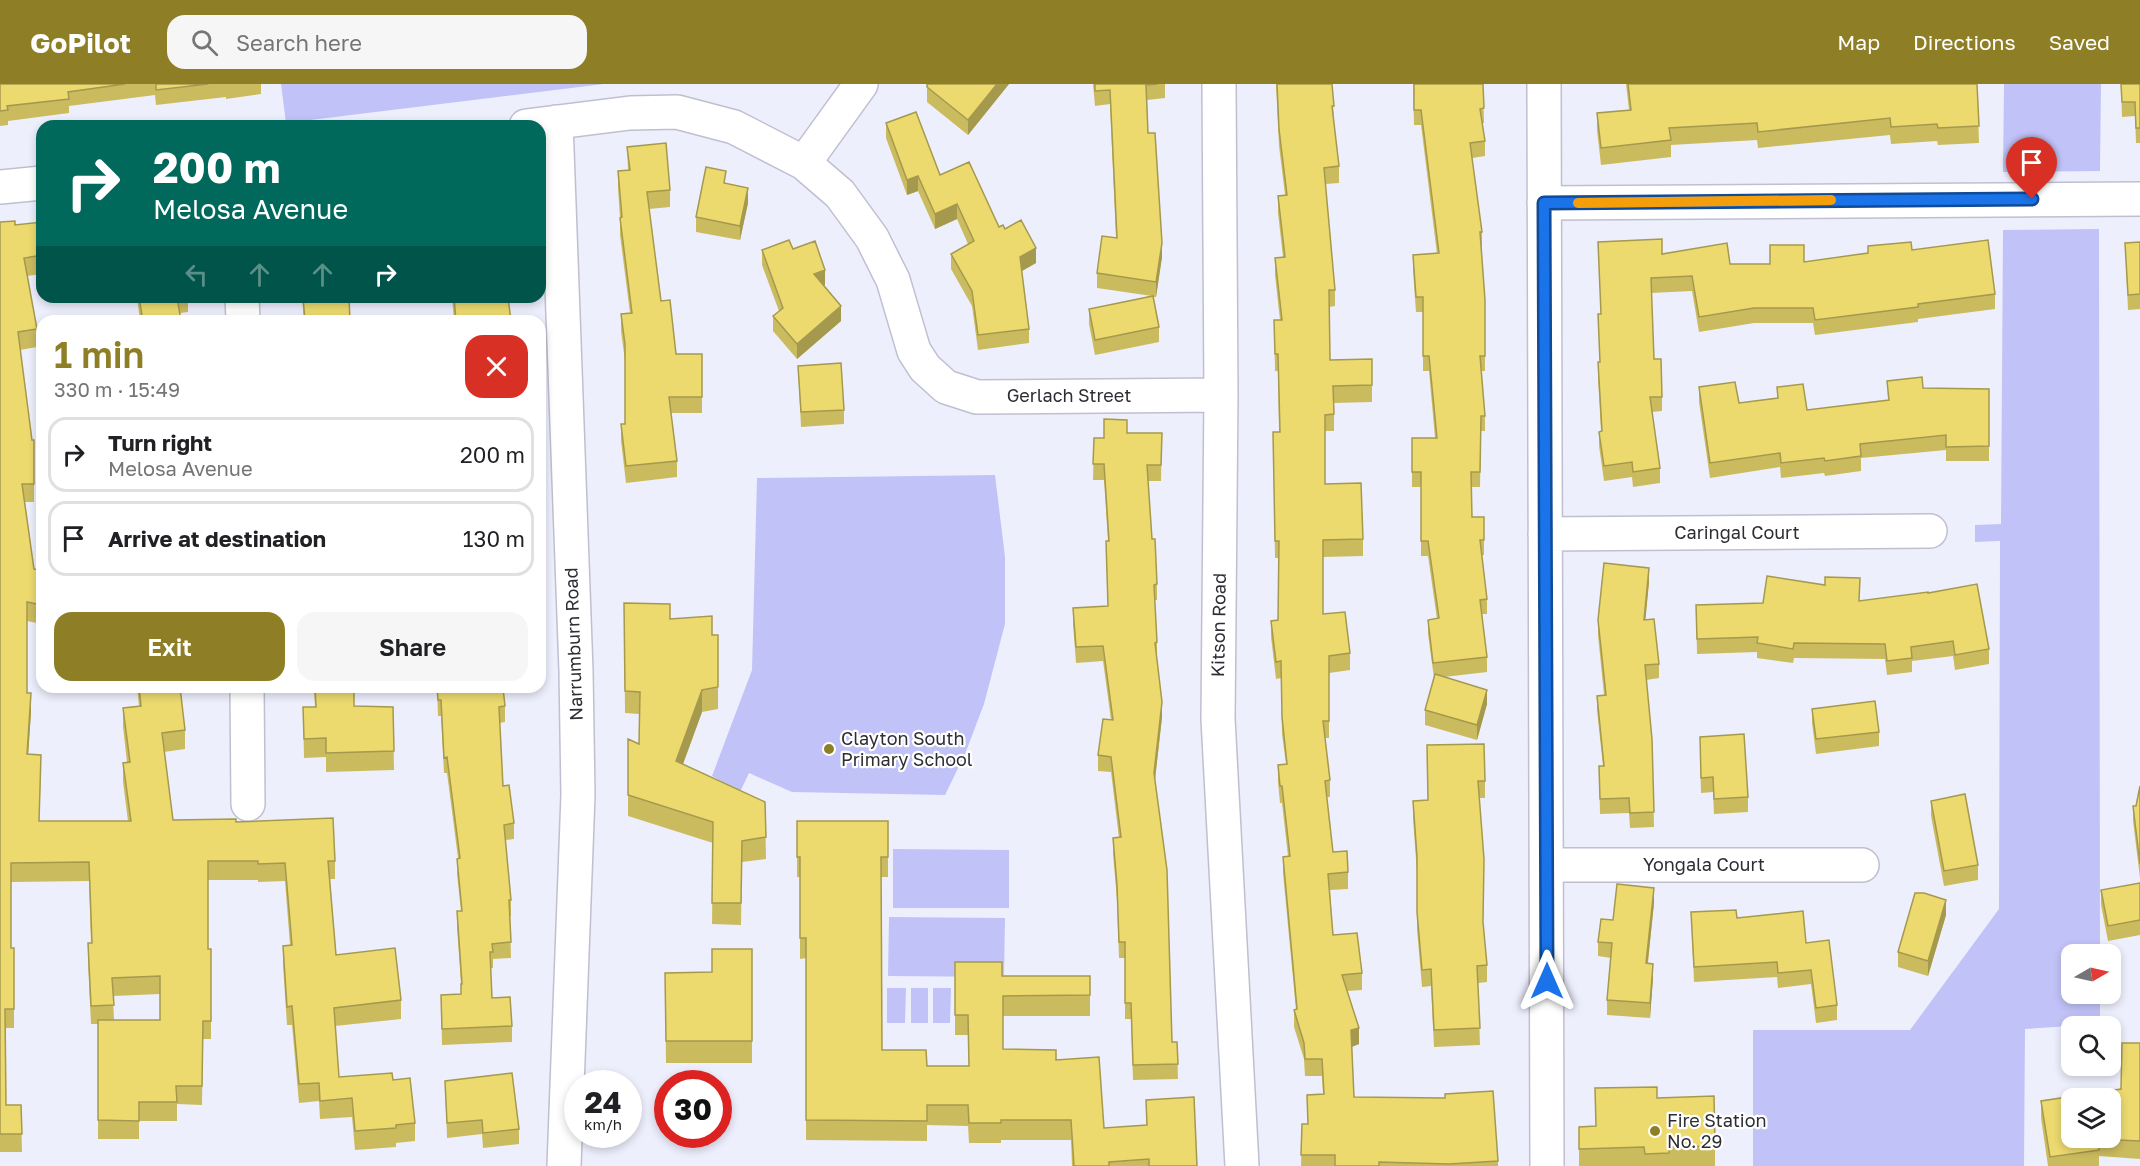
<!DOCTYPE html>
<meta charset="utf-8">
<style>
body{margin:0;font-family:"Golos Text",sans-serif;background:#f6f6f6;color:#202124;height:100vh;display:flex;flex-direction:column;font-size:22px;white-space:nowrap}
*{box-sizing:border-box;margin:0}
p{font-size:20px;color:#757577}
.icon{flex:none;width:33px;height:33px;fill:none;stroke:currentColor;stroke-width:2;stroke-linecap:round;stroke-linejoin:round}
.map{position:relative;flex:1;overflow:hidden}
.panel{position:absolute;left:36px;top:231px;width:510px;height:378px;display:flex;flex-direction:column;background:#fff;border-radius:18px;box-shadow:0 3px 9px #0003}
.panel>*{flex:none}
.guide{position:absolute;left:36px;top:36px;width:510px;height:183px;border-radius:18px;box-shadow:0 3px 9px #0003;background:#00695c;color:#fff;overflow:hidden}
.needle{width:39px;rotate:81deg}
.tools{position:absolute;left:2061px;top:860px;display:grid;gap:12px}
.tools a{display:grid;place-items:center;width:60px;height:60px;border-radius:12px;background:#fff;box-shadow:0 3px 9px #0003;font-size:30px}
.speed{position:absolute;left:564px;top:986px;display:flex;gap:12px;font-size:30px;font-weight:700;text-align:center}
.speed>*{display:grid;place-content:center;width:78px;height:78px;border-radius:50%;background:#fff;box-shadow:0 3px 9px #0003;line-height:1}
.speed small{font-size:15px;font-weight:400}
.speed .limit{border:9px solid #d22;background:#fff;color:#111}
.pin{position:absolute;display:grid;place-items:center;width:51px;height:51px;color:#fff;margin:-62px -26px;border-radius:50% 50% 50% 0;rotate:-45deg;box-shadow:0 0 6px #0007}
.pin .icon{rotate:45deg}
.me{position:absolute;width:66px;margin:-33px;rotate:0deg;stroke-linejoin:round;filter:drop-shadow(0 0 4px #0008)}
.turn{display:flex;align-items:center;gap:21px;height:126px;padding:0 18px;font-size:27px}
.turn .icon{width:78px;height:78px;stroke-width:2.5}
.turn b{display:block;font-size:42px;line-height:51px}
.lanes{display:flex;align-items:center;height:57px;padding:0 18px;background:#0003;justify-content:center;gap:30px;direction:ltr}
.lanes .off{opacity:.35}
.round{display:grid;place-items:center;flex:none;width:63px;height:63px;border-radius:18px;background:#f6f6f6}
.head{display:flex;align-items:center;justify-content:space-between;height:102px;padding:0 18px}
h1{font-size:36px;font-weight:600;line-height:45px;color:#8e7f26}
.primary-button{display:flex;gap:12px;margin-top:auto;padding:12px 18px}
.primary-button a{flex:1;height:69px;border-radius:18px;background:#8e7f26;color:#fff;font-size:24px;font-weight:600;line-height:69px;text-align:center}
.primary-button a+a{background:#f6f6f6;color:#202124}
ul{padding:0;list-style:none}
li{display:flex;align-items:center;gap:18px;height:75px;margin:0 12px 9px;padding:0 6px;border:3px solid #e0e0e0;border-radius:18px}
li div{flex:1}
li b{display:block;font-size:22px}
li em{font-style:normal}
header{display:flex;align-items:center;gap:36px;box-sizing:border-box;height:84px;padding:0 30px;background:#8e7f26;color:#fff}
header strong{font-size:28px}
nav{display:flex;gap:33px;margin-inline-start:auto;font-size:21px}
.search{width:420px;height:54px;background:#f6f6f6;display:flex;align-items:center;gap:15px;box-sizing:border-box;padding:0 21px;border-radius:18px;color:#757577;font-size:22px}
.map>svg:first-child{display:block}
.green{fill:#c1c3f8}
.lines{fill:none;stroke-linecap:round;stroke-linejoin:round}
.minor-casing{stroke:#bfbfd1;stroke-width:36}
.minor{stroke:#fff;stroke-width:33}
.wall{fill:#cbbb5f;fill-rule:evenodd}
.shaded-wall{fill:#a5994e}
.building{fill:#ecda6f;stroke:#a5994e;stroke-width:1.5;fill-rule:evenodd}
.route-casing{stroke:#114b97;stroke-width:15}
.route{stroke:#1a73e8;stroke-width:10}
.slow{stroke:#f59e0b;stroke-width:10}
.poi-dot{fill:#8e7f26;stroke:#fff;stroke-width:2}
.labels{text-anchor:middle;stroke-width:4.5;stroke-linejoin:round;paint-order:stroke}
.street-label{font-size:18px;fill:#2d2d34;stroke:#fff}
.poi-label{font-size:18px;fill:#2d2d34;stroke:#fff;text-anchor:start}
</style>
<header>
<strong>GoPilot</strong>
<div class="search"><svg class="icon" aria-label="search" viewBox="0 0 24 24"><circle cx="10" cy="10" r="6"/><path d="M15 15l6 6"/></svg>Search here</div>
<nav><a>Map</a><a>Directions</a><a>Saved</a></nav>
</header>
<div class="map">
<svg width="2140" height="1082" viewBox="0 0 2140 1082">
<rect width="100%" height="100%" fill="#eeeffd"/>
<path class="green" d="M281 0H604L286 39Z
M2004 0H2101L2100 87 2003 88Z
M2099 145 2100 870H2072V909H2100V940L2025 945 2024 1082H1753V946H1910L1999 825 2000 457 1975 458V441L2001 440 2003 146Z
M995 391 1005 473V540L984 620 965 670 945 711 792 708 749 689 740 708 712 692 752 586 757 394Z
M893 765 1009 766V824H893Z
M889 833 1005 834 1004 893 888 892Z
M887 904H906L905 939H887Z
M911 904H928V939H911Z
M933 904H951L950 939H933Z"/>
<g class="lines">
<g class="minor-casing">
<path id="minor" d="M1219 0 1221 311 1218 635 1242 1082
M1544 0 1547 1082
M556 38 576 587 578 711 564 1082
M526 42 630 29 677 28 734 43 804 79 840 110 872 154 893 196 914 267 925 284 946 303 977 313 1221 311
M804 79 861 0
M0 103 42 99
M1544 119 2140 115
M242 213 243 237
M1545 450 1930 447
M247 603 248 720
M1546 781H1862"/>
</g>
<use href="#minor" class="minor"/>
</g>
<path class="wall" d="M0 0H261V10L226 15V13L156 21 155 11 69 22V29L8 37V41L0 42Z
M927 0H1009L968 51 927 18Z
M1093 0H1165V14L1147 16 1148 49 1162 173 1156 213H1153L1159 243V258L1095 271 1089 240V225L1152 212 1097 204V189L1116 154 1110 20 1095 22Z
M1276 0H1332L1334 39 1339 82V99L1325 100 1335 206V222L1329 223 1330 276 1372 301V318L1334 319V347H1325V400L1363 455V472L1323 473V530L1350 569V586L1329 589V654H1325L1330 696V713H1327L1333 768 1348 788V805L1330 806 1333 851 1362 889V906L1347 907 1359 960 1352 963 1354 1013 1498 1077V1082H1301L1302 1040H1308L1307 1011 1323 1010 1322 992H1305L1304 975 1294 943V926H1296L1283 789V773L1288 772 1282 719H1280L1278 698V681L1286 680 1282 650 1281 594 1276 595 1271 553V537L1278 536V474H1275L1273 348H1279L1278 287H1275L1274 236H1280L1275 191V174L1283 173 1278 129V112L1285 111 1279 62Z
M1413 0H1483L1484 39H1482L1485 57V72L1472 74 1482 148V163H1481L1485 216V287H1481L1485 332V347H1481L1480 403H1472V433H1484V471H1482L1487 515V530H1482L1487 573V588L1444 593 1487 620 1477 656 1425 641V626L1434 594 1428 550V536L1437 535 1428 472H1421V403H1412V354H1435L1429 287H1423V228H1416L1413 186V171L1437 170 1421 41H1414Z
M1626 0H1977L1979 59 1938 61 1937 57 1891 60 1890 51 1758 64 1757 56 1671 61V73L1601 81 1597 46V29L1629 26Z
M2121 0H2140V59H2136L2135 32 2122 33Z
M886 39 940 91 999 143 1005 145 1036 179 1022 187 1029 245V259L978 266 972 222 951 185V170L968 160 957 135 935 145 918 107 907 111 886 54Z
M627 63 670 106V123L649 125 661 217 676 270H702V329H671L677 377V393L626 399 621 357V340H625V277L621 247V230L630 229 620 151V134L618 104V87L628 86Z
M726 100 748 119 740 156 696 148V133Z
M0 138 15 141 42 138V190L27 192 37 245V263L20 266 32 356H34V418H25L34 485 42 486V510L37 539 27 537V609L31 628 28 670 41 689 39 737H128L123 698V679L127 678 123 643V624L139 622 137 603H180L185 646V665L164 668 173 736 236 738 335 777V795H330L336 871 401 916V935L335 942 339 993 393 996 415 1039V1057L396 1059V1063L355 1066 352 1033 320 1035 319 1017 299 1019 292 941H287L283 881V862L290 861 285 797 258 798V796H208V865H211V955H203L202 1021 177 1020V1037H139V1055H98V940H91L88 878V859H91L89 797 11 798V864H14V944H5L6 1021H21L22 1068H0ZM160 910V936H114L113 912Z
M1598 158 1662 170 1730 180H1770L1804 178 1868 169V162L1912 166 1995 210V225L1918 235V238L1815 251 1813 239H1754L1699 248 1692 207 1651 209 1654 275 1662 313V327L1652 328 1660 384V399L1633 403 1632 393 1604 397 1599 362V348L1601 347 1598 293V278H1600L1598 230H1601Z
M2140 158V225L2128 226 2125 159Z
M793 165 825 201H824L841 237 797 275 773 247V232L779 227 762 181V166Z
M137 213H188V228L180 229 181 237H140Z
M302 213H349L350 237H304Z
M452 213H508L511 237H454Z
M798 282 844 326V340L801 343Z
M1887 297 1923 304 1989 305V377H1946V366L1861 374V387L1825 392 1824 389 1781 394 1780 383 1710 394 1699 318V303L1739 319 1777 314V303L1807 326 1888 316Z
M1127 349H1162L1161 397H1148L1152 455 1157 500V516H1155L1157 558V574L1162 633 1155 696 1172 958H1177L1178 995 1133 996 1131 935H1125V874H1119L1117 816 1113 770V754H1119L1111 688 1098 687V671L1111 636 1103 577 1076 579 1073 540V524L1108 522 1106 457H1108L1104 396H1093L1094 354H1104Z
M1649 498 1645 536 1659 580V594L1646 596 1652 655 1654 743 1630 744 1629 729 1600 730 1599 682H1603L1597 626V612L1604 611 1598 551V536Z
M1928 509 1989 565V580L1955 586 1953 572 1912 577V588L1887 591 1885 575 1794 574 1793 579 1757 574V568L1697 570 1696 521 1859 517Z
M624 519 712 551H718V625L702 628 683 680 765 718 766 775 742 778 741 841 712 840 713 759 628 732V655L639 660V630L625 629Z
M314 603H354V622L393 623 394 686 326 688V673L304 674 303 623H315Z
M437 603H503L505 622V638L499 639 503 702 514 739V755L505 756 511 816V832H510L511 874 493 875V884H490L492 914 512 942V958L442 961 441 911 461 910V900L457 843V827H461L457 790 458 774 447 689H444L441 632H438Z
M1812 625 1879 648V662L1816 670 1812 639Z
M1427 661 1485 697V714H1479L1483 840 1487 881V898L1478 899 1480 961 1434 963 1431 902 1422 903 1417 845V789L1413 734V717L1428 716Z
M1700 668 1748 713V728L1714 730 1713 708 1701 709Z
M2140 702V794L2133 737V722H2136Z
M1931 717 1978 781V796L1944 802 1931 732Z
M797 737H888V793H881L882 966 927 982H969L968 951H955V878L1002 892H1090V932H1003V965L1056 976 1104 1044 1146 1041V1016L1197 1082H1072L1071 1056H1001V1059H969L968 1042 927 1041V1057L806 1056V874L800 875V793H797Z
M2140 799V851L2108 857 2101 821V806Z
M1654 819 1648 879 1653 894 1650 934 1607 931V916L1611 874 1598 872V858L1613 836Z
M1691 828 1737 834 1806 859 1837 921V936L1816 939 1811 900 1778 904 1777 893 1694 898Z
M1946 831 1928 892 1898 883V868Z
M752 865V979H666L665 889 712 888Z
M2140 959V1075L2099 1072V1082H2048L2041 1034V1017L2121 1005Z
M445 997 519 1045V1060L483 1064 482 1050 447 1054Z
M1657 1014 1715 1062V1082H1579V1043L1595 1042Z"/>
<path class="shaded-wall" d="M997 0H1009L968 51V36Z
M918 92V107L907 111V96Z
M748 104V119L740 156V142Z
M957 120V135L935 145V130Z
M1162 159V173L1156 213V198Z
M1036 164V179L1020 188V173Z
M825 186V201L814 205V190Z
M841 222V237L797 275V260Z
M1649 484V498L1644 551V536Z
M42 492V510L37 539V520Z
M702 606V628L676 699V677Z
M1487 606V620L1477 656V641Z
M31 609V628L27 689V670Z
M1162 618V633L1154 704V689Z
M1654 804V819L1646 894V879Z
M1946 816V831L1928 892V877Z
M1653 880V894L1650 934V919Z
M1359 944V960L1351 963V946Z"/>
<path class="building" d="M0 0H125L68 8 69 15 7 22 8 26 0 27Z
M156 0H208L156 6Z
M927 0H997L968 36 927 3Z
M1095 0H1158L1146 1 1148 49H1155L1162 159 1156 198 1097 189 1102 152 1117 154 1110 6 1095 7Z
M1277 0H1332L1334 22H1332L1339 82 1324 84 1335 206H1329L1330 276 1372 275V301L1333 302 1334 330 1325 331V400L1361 399 1363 455 1323 456V530L1345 528 1350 569 1329 572V637H1323L1330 696 1325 697 1333 768 1347 767 1348 788 1328 790 1333 851 1357 849 1362 889 1342 891 1359 944 1351 946 1354 1013 1445 1014V1010L1493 1007 1498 1077 1449 1080 1379 1078V1082H1335V1071H1301L1302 1040H1308L1307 1011 1324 1010 1322 975H1305L1304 959 1294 926 1297 925 1283 773 1290 772 1282 702H1280L1278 681 1287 680 1282 633 1281 577 1276 578 1271 537 1278 536 1279 457H1275L1273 348H1280L1278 270H1275L1274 236H1282L1275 174 1285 173 1278 112 1287 111 1279 45Z
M1414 0H1483L1484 24 1480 25 1485 57 1470 59 1482 148H1480L1485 216V272H1480L1485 332H1481L1480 388H1471L1472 433H1484V456H1480L1487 515 1480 516 1487 573 1433 579 1428 536 1439 534 1428 457H1421V388H1412V354H1437L1429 272H1423V213H1416L1413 171 1439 169 1421 26H1414Z
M1628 0H1977L1979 42 1938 44 1937 40 1891 43 1890 34 1758 48 1757 39 1669 44 1671 56 1601 64 1597 29 1631 26Z
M2121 0H2140V44H2136L2135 18H2122Z
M916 28 940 91 969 78 999 143 1003 141 1005 145 1021 136 1036 164 1020 173 1029 245 978 251 972 207 951 170 974 157 957 120 935 130 918 92 907 96 886 39Z
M666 59 670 106 647 108 661 217 670 216 676 270H702V313H669L677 377 626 382 621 340H625V260L621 230 632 229 620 134 622 133 618 87 630 86 627 63Z
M706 83 726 87 724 99 748 104 740 142 696 133Z
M15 137V141L42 138V171L24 174 37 245 18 248 32 356H34V400H22L34 485 42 486V492L37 520 27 518V609H31L27 670 41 671 39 737H131L123 679 130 678 123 624 141 622 139 603H180L185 646 162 649 173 736 236 735V738L333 734 335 777H328L336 871 395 864 401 916 334 924 339 993 392 989 393 996 410 994 415 1039 396 1041V1044L355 1047 352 1014 320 1017 319 999 299 1000 292 922 287 923 283 862 292 861 285 779 258 780V777H208V865H211V937H203L202 1002H176L177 1018H139V1037L98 1036V936H160V892L112 894 114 921 91 922 88 859H92L89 778 11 779V864H14V925H5L6 1021H21L22 1050H0V138Z
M1662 155V170L1727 159 1730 180H1770V161H1804V178L1868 169V162L1911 158 1912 166 1988 156 1995 210 1918 220V223L1815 236 1813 224H1754L1699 233 1692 192 1651 194 1654 275H1661L1662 313H1650L1660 384 1633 388 1632 378 1604 382 1599 348 1602 347 1598 278H1600L1598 230H1601L1598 158Z
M789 156 793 165 815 157 825 186 814 190 841 222 797 260 773 232 783 224 762 166Z
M2140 158V210L2128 211 2125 159Z
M1153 212 1159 243 1095 256 1089 225Z
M139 213H177L181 237H143Z
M303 213H349L350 237H305Z
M454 213H508L511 237H456Z
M841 279 844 326 801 328 798 282Z
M1922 293 1923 304 1989 305V362L1946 363V351L1860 360 1861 372 1825 377 1824 374 1781 379 1780 369 1710 379 1699 303 1735 298 1739 319 1778 314 1777 303 1803 300 1807 326 1889 316 1887 297Z
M1104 335 1127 336V349H1162L1161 381H1147L1152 455H1155L1157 500 1154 501 1157 558 1155 559 1162 618 1154 689 1167 786 1172 958H1177L1178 980 1133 981 1131 919H1125V858H1119L1117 801 1113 754 1121 753 1111 673 1098 671 1103 635 1113 636 1103 562 1076 563 1073 524 1108 522 1106 457H1109L1104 380H1093L1094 354H1104Z
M1604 479 1649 484 1644 536 1654 535 1659 580 1645 581 1652 655 1654 728 1630 729 1629 714 1600 715 1599 682H1604L1597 612 1606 611 1598 536Z
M1767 492 1825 501V493L1860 494 1859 517 1928 508V509L1977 500 1989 565 1955 571 1953 557 1911 563 1912 574 1887 577 1885 560 1794 559 1793 565 1757 559 1758 553 1697 555 1696 521 1763 519Z
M624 519 670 520V535L712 532V551H718V603L702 606 676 677 765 718 766 753 742 757 741 819H712L713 738 628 711V655L639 660 640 608 625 607Z
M1435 590 1487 606 1477 641 1425 626Z
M315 603H354V622L393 623 394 667 326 669V654L304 655 303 623H316Z
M437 603 503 604 505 622 499 623 503 702 509 701 514 739 504 741 511 816H509L511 858 492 860 493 868H490L492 914 510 913 512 942 442 945 441 911 461 910V900H462L457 827H462L457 775 460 774 447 673 444 674 441 616H438Z
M1875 617 1879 648 1816 655 1812 625Z
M1744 650 1748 713 1714 715 1713 693 1701 694 1700 653Z
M1484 660 1485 697H1478L1484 775 1483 838 1487 881 1477 882 1480 944 1434 946 1431 885 1422 886 1417 828V773L1413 717 1428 716 1427 661Z
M2140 702V780L2133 722H2136Z
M1965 710 1978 781 1944 787 1931 717Z
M797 737H888V773H881L882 966H926L927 982H969L968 931H955V878H1002V892H1090V911L1003 912V965L1056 966V976L1099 973 1104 1044 1147 1041 1146 1016 1194 1013 1197 1082H1149V1075L1109 1078V1082H1074L1071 1036H1001V1039H969L968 1021H927V1037L806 1036V854H800V773H797Z
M2140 799V836L2108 842 2101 806Z
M1617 800 1654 804 1646 879 1653 880 1650 919 1607 916 1612 859 1598 858 1601 835 1613 836Z
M1915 809H1924L1946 816 1928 877 1898 868Z
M1736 826 1737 834 1803 827 1806 859 1829 856 1837 921 1816 924 1811 886 1778 889 1777 878 1694 883 1691 828Z
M712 865H752V957H666L665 889 712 888Z
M2122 959H2140V1057L2097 1055 2099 1066 2050 1073 2041 1017 2121 1005ZM2072 1014H2110V1053H2072Z
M512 989 519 1045 483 1049 482 1036 447 1039 445 997Z
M1657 1003V1014L1714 1012 1715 1062 1669 1063V1069L1645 1070 1644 1063 1579 1065V1043L1596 1042 1595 1004Z"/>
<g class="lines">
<g class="route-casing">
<path id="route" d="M1547 897 1544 119 2032 115"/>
</g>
<use href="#route" class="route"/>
<path class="slow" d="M1578 119 1831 116"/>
</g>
<g class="poi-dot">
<circle cx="829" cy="665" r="6"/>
<circle cx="1655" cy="1047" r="6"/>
</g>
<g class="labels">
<g class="street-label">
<text x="1069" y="318">Gerlach Street</text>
<text x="1737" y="455">Caringal Court</text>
<text transform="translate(1219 541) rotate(-89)" y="6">Kitson Road</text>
<text transform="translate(574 560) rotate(-92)" y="6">Narrumburn Road</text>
<text x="1704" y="787">Yongala Court</text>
</g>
<g class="poi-label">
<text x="841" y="661">Clayton South<tspan x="841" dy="21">Primary School</tspan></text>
<text x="1667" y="1043">Fire Station<tspan x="1667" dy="21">No. 29</tspan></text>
</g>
</g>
</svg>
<div class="tools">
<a><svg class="needle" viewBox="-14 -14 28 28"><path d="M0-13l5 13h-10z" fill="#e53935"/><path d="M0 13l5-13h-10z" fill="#757577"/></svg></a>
<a><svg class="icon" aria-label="search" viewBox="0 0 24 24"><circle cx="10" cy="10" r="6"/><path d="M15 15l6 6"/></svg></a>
<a><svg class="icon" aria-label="layers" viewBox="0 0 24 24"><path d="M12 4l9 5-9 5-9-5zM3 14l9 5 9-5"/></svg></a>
</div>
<div class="speed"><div>24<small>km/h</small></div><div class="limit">30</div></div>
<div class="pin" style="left:2032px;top:115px;background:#d93025"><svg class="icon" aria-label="arrive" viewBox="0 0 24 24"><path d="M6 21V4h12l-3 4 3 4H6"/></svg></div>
<svg class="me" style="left:1547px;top:897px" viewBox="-20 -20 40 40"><path d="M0-17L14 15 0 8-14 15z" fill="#1a73e8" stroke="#fff" stroke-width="4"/></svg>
<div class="guide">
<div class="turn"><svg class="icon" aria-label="right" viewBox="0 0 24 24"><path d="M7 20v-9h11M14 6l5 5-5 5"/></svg><div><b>200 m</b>Melosa Avenue</div></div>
<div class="lanes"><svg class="icon off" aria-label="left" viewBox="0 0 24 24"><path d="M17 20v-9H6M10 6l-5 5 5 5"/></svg><svg class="icon off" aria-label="ahead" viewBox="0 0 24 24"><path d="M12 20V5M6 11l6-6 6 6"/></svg><svg class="icon off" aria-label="ahead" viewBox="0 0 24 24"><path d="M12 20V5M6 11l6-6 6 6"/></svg><svg class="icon" aria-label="right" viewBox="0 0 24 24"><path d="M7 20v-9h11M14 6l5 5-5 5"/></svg></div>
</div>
<section class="panel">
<div class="head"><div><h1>1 min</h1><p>330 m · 15:49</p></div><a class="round" style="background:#d93025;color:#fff"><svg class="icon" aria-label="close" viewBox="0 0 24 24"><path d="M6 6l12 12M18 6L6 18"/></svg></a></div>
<ul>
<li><svg class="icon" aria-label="right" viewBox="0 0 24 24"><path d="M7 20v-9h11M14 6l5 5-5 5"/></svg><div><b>Turn right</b><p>Melosa Avenue</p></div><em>200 m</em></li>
<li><svg class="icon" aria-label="arrive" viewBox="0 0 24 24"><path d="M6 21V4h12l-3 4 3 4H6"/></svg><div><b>Arrive at destination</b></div><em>130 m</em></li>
</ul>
<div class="primary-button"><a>Exit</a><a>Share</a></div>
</section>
</div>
